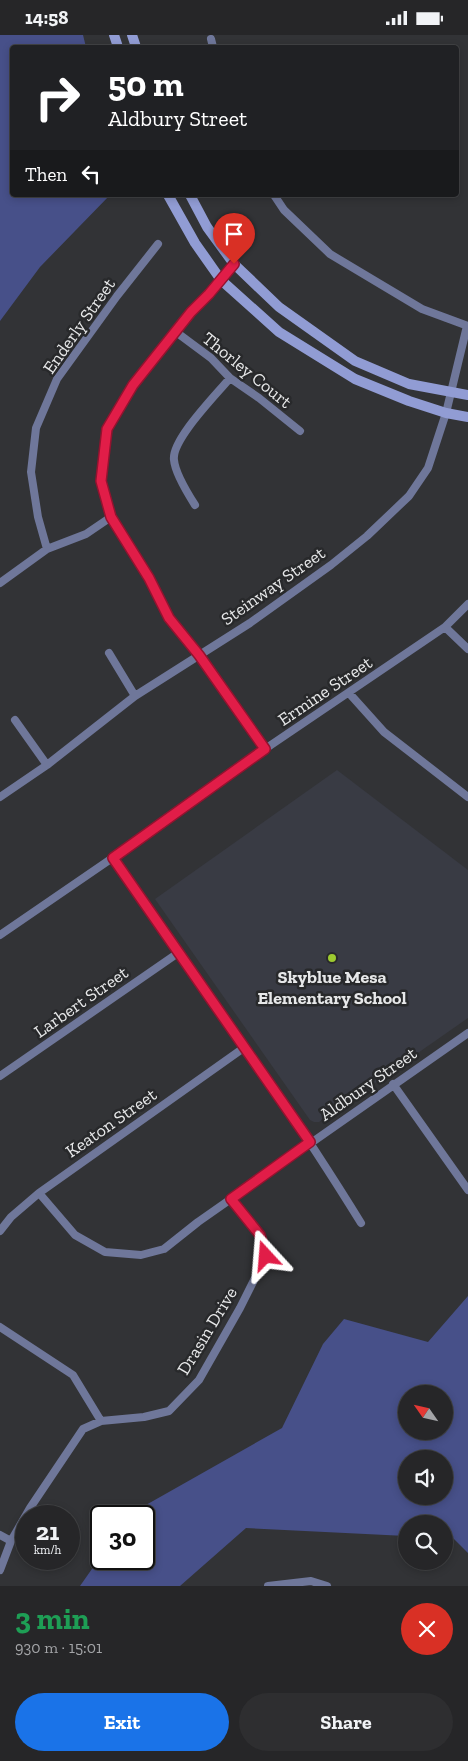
<!DOCTYPE html>
<meta charset="utf-8">
<style>
body{margin:0;font-family:"Zilla Slab",serif;background:#2e2e30;color:#f1f3f6;height:100vh;display:flex;flex-direction:column;font-size:19px;white-space:nowrap}
*{box-sizing:border-box;margin:0}
p{font-size:16px;color:#a4a5a8}
.icon{flex:none;width:28px;height:28px;fill:none;stroke:currentColor;stroke-width:2;stroke-linecap:round;stroke-linejoin:round}
.map{position:relative;height:1551px;overflow:hidden}
.sheet{display:flex;flex-direction:column;background:#262628;flex:1}
.sheet>*{flex:none}
.hud{position:absolute;left:10px;top:10px;width:449px;height:152px;border-radius:5px;box-shadow:0 2px 8px #0003,0 0 0 1px #424345;background:#202124;color:#fff;overflow:hidden}
.needle{width:32px;rotate:304deg}
.tools{position:absolute;left:398px;top:1350px;display:grid;gap:10px}
.tools a{display:grid;place-items:center;width:55px;height:55px;border-radius:50%;background:#262628;box-shadow:0 2px 8px #0003,0 0 0 1px #424345;font-size:25px}
.speed{position:absolute;left:15px;top:1470px;display:flex;gap:10px;font-size:25px;font-weight:700;text-align:center}
.speed>*{display:grid;place-content:center;width:65px;height:65px;border-radius:50%;background:#262628;box-shadow:0 2px 8px #0003,0 0 0 1px #424345;line-height:1}
.speed small{font-size:12px;font-weight:400}
.speed .limit{border:2px solid #111;border-radius:8px;background:#fff;color:#111}
.pin{position:absolute;display:grid;place-items:center;width:42px;height:42px;color:#fff;margin:-51px -21px;border-radius:50% 50% 50% 0;rotate:-45deg;box-shadow:0 0 5px #0007}
.pin .icon{rotate:45deg}
.me{position:absolute;width:55px;margin:-28px;rotate:341deg;stroke-linejoin:round;filter:drop-shadow(0 0 4px #0008)}
.turn{display:flex;align-items:center;gap:18px;height:105px;padding:0 15px;font-size:22px}
.turn .icon{width:65px;height:65px;stroke-width:2.5}
.turn b{display:block;font-size:35px;line-height:42px}
.then{display:flex;align-items:center;height:48px;padding:0 15px;background:#0003;gap:10px;font-size:19px}
.round{display:grid;place-items:center;flex:none;width:52px;height:52px;border-radius:26px;background:#2e2e30}
.overview{display:flex;align-items:center;justify-content:space-between;height:85px;padding:0 15px}
h1{font-size:30px;font-weight:700;line-height:38px;color:#1e9e55}
.primary-button{display:flex;gap:10px;margin-top:auto;padding:10px 15px}
.primary-button a{flex:1;height:58px;border-radius:30px;background:#1a73e8;color:#fff;font-size:20px;font-weight:700;line-height:58px;text-align:center}
.primary-button a+a{background:#2e2e30;color:#f1f3f6}
.status{display:flex;justify-content:space-between;align-items:center;height:35px;padding:0 25px;background:#262628;direction:ltr}
.status svg{height:14px;fill:currentColor}
.map>svg:first-child{display:block}
.built{fill:#393b44}
.green{fill:#475089;fill-rule:evenodd}
.lines{fill:none;stroke-linecap:round;stroke-linejoin:round}
.street{stroke:#6f779a;stroke-width:8}
.secondary{stroke:#919cd4;stroke-width:10}
.route-casing{stroke:#92132f;stroke-width:12}
.route{stroke:#e11d48;stroke-width:9}
.poi-dot{fill:#9dca30;stroke:#28292b;stroke-width:2}
.labels{text-anchor:middle;stroke-width:5;stroke-linejoin:round;paint-order:stroke}
.street-label{font-size:18px;fill:#e7e8e9;stroke:#28292b}
.poi-label{font-size:18px;font-weight:bold;fill:#e7e8e9;stroke:#28292b}
</style>
<div class="status"><b>14:58</b><svg viewBox="0 0 49 12"><path d="M0 12V9h3v3zM5 12V6h3v6zM10 12V3h3v9zM15 12V0h3v12zM26 1h20v11H26zM47 4h2v5h-2z"/></svg></div>
<div class="map">
<svg width="468" height="1551" viewBox="0 0 468 1551">
<rect width="100%" height="100%" fill="#323336"/>
<path class="built" d="M337 735 468 835V983L319 1087H314L310 1085 155 864Z"/>
<path class="green" d="M0 0H83L86 12H12V160H110L40 232 0 286Z
M468 1261V1518L453 1503 444 1502V1489H406V1501L246 1493 180 1551H80L101 1521V1524H144V1481H128L130 1479 282 1393 323 1309 344 1284 428 1307ZM406 1359H444V1396H406ZM406 1424H444V1461H406Z"/>
<g class="lines">
<path class="street" d="M211 4 213 12
M274 160 284 175 330 219 422 274 468 291
M234 229 191 277 133 350 107 394 101 446 111 482 149 543 169 583 199 619 265 714
M176 297 211 323 230 343 259 363 300 396
M195 470C188 459 175 437 174 425 171 405 217 359 230 343
M47 514 38 482 31 437 36 393 57 344 117 261 158 209
M0 548 47 514 86 499 111 482
M445 592 468 614
M109 618 135 661
M349 658 384 697 468 762
M15 685 47 730
M0 762 47 730 135 661 250 588 331 530 367 501 409 461 428 433 446 378 467 291
M113 823C197 943 284 1063 361 1188
M0 900 124 815 265 714 445 592 468 569
M0 1041 178 918
M393 1049 468 1155
M39 1158 75 1200 105 1217 141 1220 164 1214 198 1187 468 998
M0 1196 11 1182 39 1158 245 1012
M0 1292 73 1340 101 1386
M0 1500 11 1506
M0 1535 11 1506 30 1473 83 1394 101 1386 144 1382 169 1376 199 1345 240 1273 266 1221 260 1200 231 1164
M268 1551 311 1546 327 1551"/>
<path class="secondary" d="M114 0 118 12
M132 0 136 12
M168 160 195 208 221 245 279 297 355 344 409 366 446 378 468 382
M190 160 207 192 234 229 279 272 355 326 409 349 468 360"/>
</g>
<g class="lines">
<g class="route-casing">
<path id="route" d="M234 229 209 259 191 277 133 350 107 394 101 446 111 482 149 543 169 583 199 620 265 714 113 823 310 1107 231 1164 260 1200 266 1221"/>
</g>
<use href="#route" class="route"/>
</g>
<circle class="poi-dot" cx="332" cy="923" r="5"/>
<g class="labels">
<g class="street-label">
<text transform="translate(79 291) rotate(-55)" y="6">Enderly Street</text>
<text transform="translate(247 335) rotate(39)" y="6">Thorley Court</text>
<text transform="translate(273 551) rotate(-35)" y="6">Steinway Street</text>
<text transform="translate(325 656) rotate(-34)" y="6">Ermine Street</text>
<text transform="translate(81 967) rotate(-35)" y="6">Larbert Street</text>
<text transform="translate(368 1049) rotate(-35)" y="6">Aldbury Street</text>
<text transform="translate(111 1088) rotate(-35)" y="6">Keaton Street</text>
<text transform="translate(207 1296) rotate(-59)" y="6">Drasin Drive</text>
</g>
<g class="poi-label">
<text x="332" y="948">Skyblue Mesa<tspan x="332" dy="21">Elementary School</tspan></text>
</g>
</g>
</svg>
<div class="tools">
<a><svg class="needle" viewBox="-14 -14 28 28"><path d="M0-13l5 13h-10z" fill="#e53935"/><path d="M0 13l5-13h-10z" fill="#a4a5a8"/></svg></a>
<a><svg class="icon" aria-label="sound" viewBox="0 0 24 24"><path d="M4 9h4l5-4v14l-5-4H4zM17 9q2 3 0 6"/></svg></a>
<a><svg class="icon" aria-label="search" viewBox="0 0 24 24"><circle cx="10" cy="10" r="6"/><path d="M15 15l6 6"/></svg></a>
</div>
<div class="speed"><div>21<small>km/h</small></div><div class="limit">30</div></div>
<div class="pin" style="left:234px;top:229px;background:#d93025"><svg class="icon" aria-label="arrive" viewBox="0 0 24 24"><path d="M6 21V4h12l-3 4 3 4H6"/></svg></div>
<svg class="me" style="left:266px;top:1221px" viewBox="-20 -20 40 40"><path d="M0-17L14 15 0 8-14 15z" fill="#e11d48" stroke="#fff" stroke-width="4"/></svg>
<div class="hud">
<div class="turn"><svg class="icon" aria-label="right" viewBox="0 0 24 24"><path d="M7 20v-9h11M14 6l5 5-5 5"/></svg><div><b>50 m</b>Aldbury Street</div></div>
<div class="then">Then<svg class="icon" aria-label="left" viewBox="0 0 24 24"><path d="M17 20v-9H6M10 6l-5 5 5 5"/></svg></div>
</div>
</div>
<section class="sheet">
<div class="overview"><div><h1>3 min</h1><p>930 m · 15:01</p></div><a class="round" style="background:#d93025;color:#fff"><svg class="icon" aria-label="close" viewBox="0 0 24 24"><path d="M6 6l12 12M18 6L6 18"/></svg></a></div>
<div class="primary-button"><a>Exit</a><a>Share</a></div>
</section>
